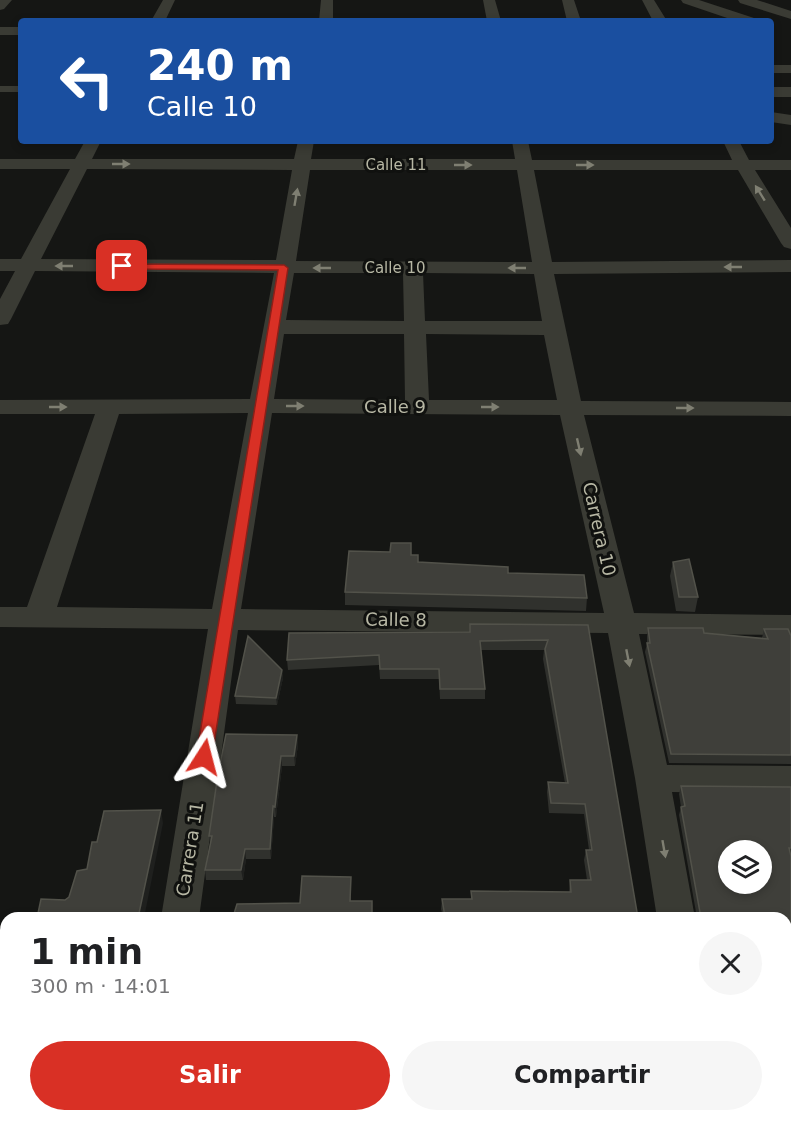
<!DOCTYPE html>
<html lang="es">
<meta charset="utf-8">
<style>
body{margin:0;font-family:"DejaVu Sans",sans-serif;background:#f6f6f6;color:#202124;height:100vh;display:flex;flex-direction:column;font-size:22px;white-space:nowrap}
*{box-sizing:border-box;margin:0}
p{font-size:20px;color:#757577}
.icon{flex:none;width:33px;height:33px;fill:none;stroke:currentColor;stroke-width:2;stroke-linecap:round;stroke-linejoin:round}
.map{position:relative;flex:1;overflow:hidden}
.sheet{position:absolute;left:0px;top:912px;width:792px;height:210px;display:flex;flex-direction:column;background:#fff;border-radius:18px 18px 0 0;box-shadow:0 3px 9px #0003}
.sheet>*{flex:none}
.hud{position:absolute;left:18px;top:18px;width:756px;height:126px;border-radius:6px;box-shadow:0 3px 9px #0003;background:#1a4fa0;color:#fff;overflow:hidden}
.tools{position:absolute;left:718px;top:840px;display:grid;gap:12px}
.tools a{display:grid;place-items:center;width:54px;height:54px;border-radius:50%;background:#fff;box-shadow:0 3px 9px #0003;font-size:30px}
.pin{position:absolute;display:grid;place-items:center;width:51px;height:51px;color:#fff;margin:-26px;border-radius:12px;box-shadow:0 3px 9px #0006}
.me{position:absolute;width:66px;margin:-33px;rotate:9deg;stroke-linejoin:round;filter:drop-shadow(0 0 4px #0008)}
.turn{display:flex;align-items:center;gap:21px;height:126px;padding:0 30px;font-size:27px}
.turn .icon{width:78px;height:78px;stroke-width:2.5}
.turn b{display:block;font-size:42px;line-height:51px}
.round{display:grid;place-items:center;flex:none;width:63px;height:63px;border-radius:32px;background:#f6f6f6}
.overview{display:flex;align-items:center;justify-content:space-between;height:102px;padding:0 30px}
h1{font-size:36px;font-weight:600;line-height:45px}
.button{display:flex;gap:12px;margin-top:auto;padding:12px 30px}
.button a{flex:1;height:69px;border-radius:36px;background:#d93025;color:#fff;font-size:24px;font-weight:600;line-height:69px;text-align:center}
.button a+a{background:#f6f6f6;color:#202124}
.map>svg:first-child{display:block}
.built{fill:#1f201d}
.green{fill:#211a1e}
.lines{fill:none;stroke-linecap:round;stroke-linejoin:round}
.pedestrian{fill:#3a3b34;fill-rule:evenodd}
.minor{fill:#3a3b34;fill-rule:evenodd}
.wall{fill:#30312d}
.shaded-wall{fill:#1f201e}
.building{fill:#3f3f3a;stroke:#52524a;stroke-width:1.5;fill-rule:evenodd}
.oneway{fill:#7f7f72}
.route{fill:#d93025;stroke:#8d1f18;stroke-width:1.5}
.labels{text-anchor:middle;stroke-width:6;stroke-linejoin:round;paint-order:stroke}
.far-street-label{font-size:15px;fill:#b7b7a4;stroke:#10110f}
.street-label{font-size:18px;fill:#b7b7a4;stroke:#10110f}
</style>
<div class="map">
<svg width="791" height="1122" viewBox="0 0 791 1122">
<rect width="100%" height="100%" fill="#151614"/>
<path class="built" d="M0 1006H6V1116H644L645 1122H0Z"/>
<path class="green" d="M157 1116H589L590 1122H156Z"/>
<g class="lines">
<path class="pedestrian" d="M0 86H21V92H0Z"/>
<path class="minor" d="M0 0H12L4 9 0 10Z
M163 0H175L165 21H151Z
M321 0H333V21H319Z
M483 0H495L501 21H487Z
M562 0H574L581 21H567Z
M642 0H654L667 21H653Z
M681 0H699L754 18 756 21H736L683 3Z
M738 0H757L791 11V19L740 3Z
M0 27H21V35H0Z
M771 65H791V73H771Z
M771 87H791V97H771Z
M771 112 791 115V125L771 122Z
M85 141H101L92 159H294L298 141H314L311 159H515L512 141H528L532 160H732L723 141H739L749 160H791V170H755L791 228V249L784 247 781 243 738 170H534L552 262 791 260V272L554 274 581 401 791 402V416L584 415 634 613 791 615V635L639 634 667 765 791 766V794L672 792 695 918H657L635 778 608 633 238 630 199 918H161L208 629 0 627V607H27L95 414H0V400L250 399 274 273 35 271 11 319 8 324 0 325V299L15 271H0V259H21L70 169H0V159H75ZM87 169 292 170 276 260 41 259ZM310 170H517L532 262 296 261ZM294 273H403L404 321 286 320ZM423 273 534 274 542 321H425ZM284 334H404L405 400 274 399ZM426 334 544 335 557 400H429ZM248 413 212 609 57 607 119 414ZM272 413 560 415 604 613 241 609Z
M0 959H6V995H0Z
M786 961H791V997H786Z
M692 1116H736L738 1122H694Z"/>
</g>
<path class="wall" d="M390 552 411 555 418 562 508 573 587 598 586 611 345 605V592Z
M673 562 698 597 695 612 676 611 670 576Z
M470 624 588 625 638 918H195L196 913 233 917 237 904 300 903 302 876 351 877V901H372V918L443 917 441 909 442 899H471V891L569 892 570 880H587L584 860 586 850H589L584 814 549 813 547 792 548 782 565 783 543 659 544 650H481L485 689V699H440L439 679H380L379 665 288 670 287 660 289 633 469 632Z
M648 628 762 638 764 629 791 636V764L669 763 645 652 647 643V636Z
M282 670 283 678 277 705 236 704 235 696Z
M297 735 298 745 295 766H282L276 817H274L271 859H246L243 880H206L205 870 210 843 209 836Z
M681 786 791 787V957H786V918H697L679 815 681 807 679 794Z"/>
<path class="shaded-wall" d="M282 670 283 678 277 705 276 698Z
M297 735 298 745 295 766 294 756Z
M281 756 282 766 276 817 275 807Z
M273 806 274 817 271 859 270 849Z
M161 810 163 823 144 918H138Z
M245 849 246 859 243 880 241 870Z"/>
<path class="building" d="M391 543H411V555H418V562L508 567V573L584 575 587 598 345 592 349 551 390 552Z
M689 559 698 597H679L673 562Z
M470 624 588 625 638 918H195L196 913 233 917 237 904 300 903 302 876 351 877 350 901H372V918L445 917 442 899H472L471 891 571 892 570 880H591L586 850H592L585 804 551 803 548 782 568 783 545 649 548 640 480 641 485 689H440L439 669H380L379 655 287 660 289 633 470 632Z
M648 628H703L704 633 768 639 764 629H788L791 636V755L671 754 647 643H650Z
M248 636 282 670 276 698 235 696Z
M226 734 297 735 294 756H281L275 807 273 806 270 849H245L241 870H205L212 836H209L218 774Z
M681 786 791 787V848H789L791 856V948H786V918H701L681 807 685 806ZM729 850H762V884H729Z
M161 810 138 918H37L41 899 65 900 69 897 77 871 87 869 92 842H97L104 811Z
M99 1116H347V1122H98Z"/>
<defs><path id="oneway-solid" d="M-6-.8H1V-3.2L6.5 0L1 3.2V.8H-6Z" transform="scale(1.5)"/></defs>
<g class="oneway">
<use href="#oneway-solid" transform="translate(121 164)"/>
<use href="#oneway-solid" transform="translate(463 165)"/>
<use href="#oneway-solid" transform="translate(585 165)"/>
<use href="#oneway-solid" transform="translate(760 193) rotate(-122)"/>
<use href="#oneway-solid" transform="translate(296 197) rotate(-80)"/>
<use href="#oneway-solid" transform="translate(64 266) rotate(-180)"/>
<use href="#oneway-solid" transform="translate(733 267) rotate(180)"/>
<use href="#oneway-solid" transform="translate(322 268) rotate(-180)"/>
<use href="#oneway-solid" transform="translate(517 268) rotate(-180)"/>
<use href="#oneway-solid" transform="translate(295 406)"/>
<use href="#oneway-solid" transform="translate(58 407)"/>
<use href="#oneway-solid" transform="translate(490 407)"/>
<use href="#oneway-solid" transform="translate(685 408)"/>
<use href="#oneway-solid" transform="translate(579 447) rotate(77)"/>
<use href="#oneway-solid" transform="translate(628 658) rotate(79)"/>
<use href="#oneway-solid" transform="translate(664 849) rotate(80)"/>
</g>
<path class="route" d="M118 264 284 265 288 268 212 757 210 761 204 763 198 761 196 757 278 270 122 269 117 266Z"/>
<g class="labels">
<g class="far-street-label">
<text x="396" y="170">Calle 11</text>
<text x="395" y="273">Calle 10</text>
</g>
<g class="street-label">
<text x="395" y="413">Calle 9</text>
<text transform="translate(599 529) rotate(77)" y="6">Carrera 10</text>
<text transform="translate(396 620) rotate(1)" y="6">Calle 8</text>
<text transform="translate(190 849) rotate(-81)" y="6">Carrera 11</text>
</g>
</g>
</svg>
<div class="tools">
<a><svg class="icon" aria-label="layers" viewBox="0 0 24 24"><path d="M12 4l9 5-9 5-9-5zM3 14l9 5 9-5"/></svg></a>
</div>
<div class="pin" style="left:122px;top:266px;background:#d93025"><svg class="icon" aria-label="arrive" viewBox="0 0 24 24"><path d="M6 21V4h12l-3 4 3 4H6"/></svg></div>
<svg class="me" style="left:204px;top:757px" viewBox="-20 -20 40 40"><path d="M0-17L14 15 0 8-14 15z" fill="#d93025" stroke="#fff" stroke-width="4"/></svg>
<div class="hud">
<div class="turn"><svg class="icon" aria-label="left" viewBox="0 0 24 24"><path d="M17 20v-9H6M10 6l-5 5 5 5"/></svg><div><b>240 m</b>Calle 10</div></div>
</div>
<section class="sheet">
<div class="overview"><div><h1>1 min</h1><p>300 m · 14:01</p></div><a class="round"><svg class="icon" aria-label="close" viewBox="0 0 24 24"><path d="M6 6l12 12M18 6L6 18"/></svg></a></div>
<div class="button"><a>Salir</a><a>Compartir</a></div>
</section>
</div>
